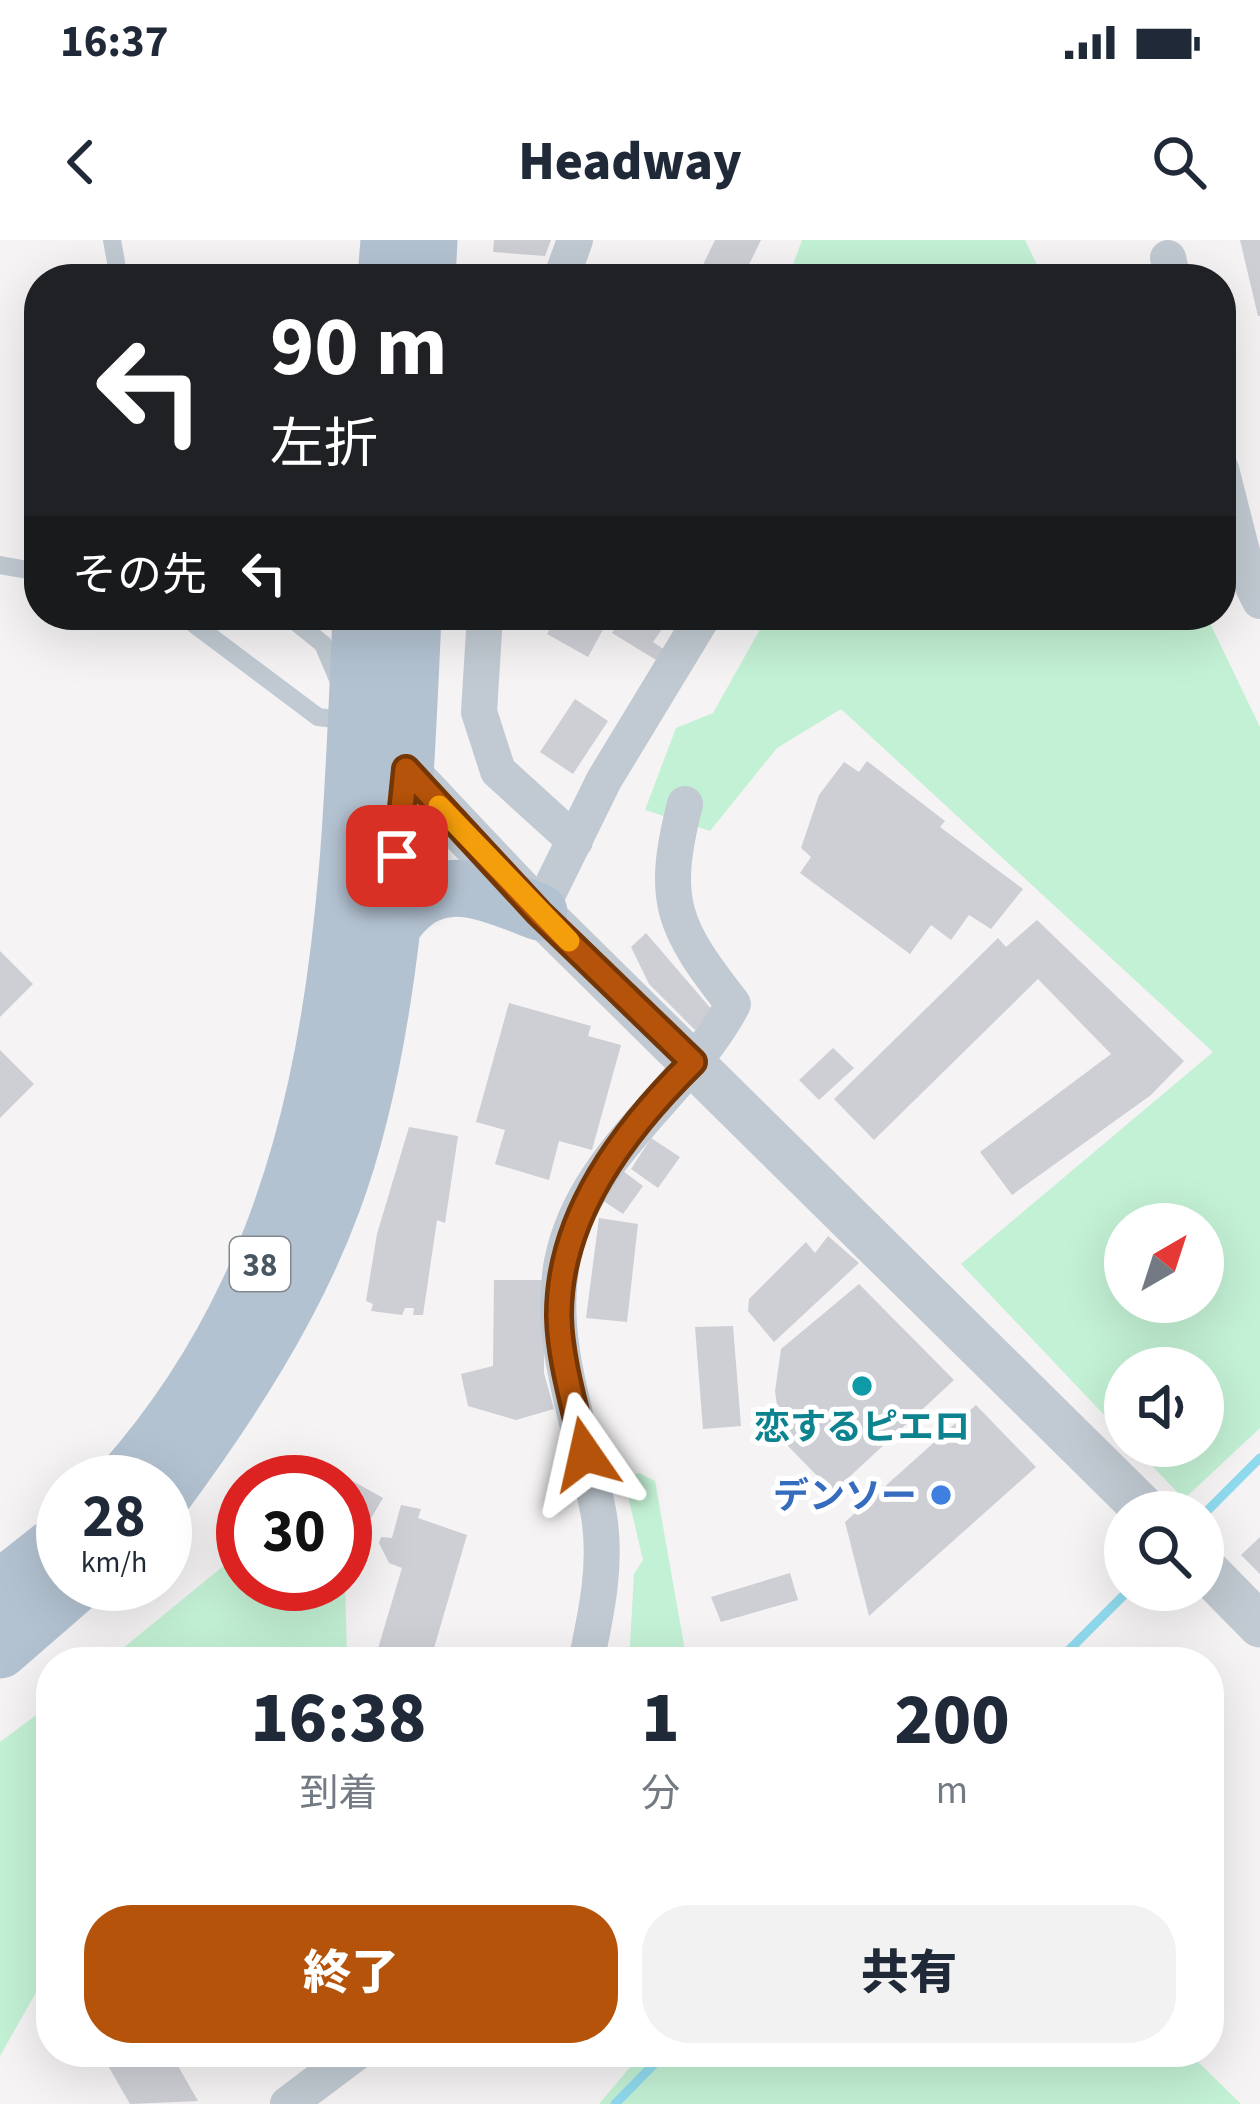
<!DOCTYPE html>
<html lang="ja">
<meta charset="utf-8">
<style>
body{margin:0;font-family:"Source Sans 3","Noto Sans JP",sans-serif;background:#f2f2f3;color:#1f2937;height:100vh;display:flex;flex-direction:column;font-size:45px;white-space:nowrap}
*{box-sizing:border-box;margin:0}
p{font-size:39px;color:#747a83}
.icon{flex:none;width:66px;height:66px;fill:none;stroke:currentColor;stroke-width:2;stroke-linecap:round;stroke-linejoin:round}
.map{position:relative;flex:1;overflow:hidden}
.sheet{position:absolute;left:36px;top:1407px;width:1188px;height:420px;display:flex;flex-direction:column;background:#fff;border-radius:48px;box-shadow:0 12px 48px #0002}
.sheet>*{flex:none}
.hud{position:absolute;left:24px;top:24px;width:1212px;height:366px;border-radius:48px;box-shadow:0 12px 48px #0002;background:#202124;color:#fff;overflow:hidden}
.needle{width:78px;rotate:39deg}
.controls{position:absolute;left:1104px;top:963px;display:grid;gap:24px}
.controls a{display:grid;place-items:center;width:120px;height:120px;border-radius:50%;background:#fff;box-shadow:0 12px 48px #0002;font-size:60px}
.speed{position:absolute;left:36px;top:1215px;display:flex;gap:24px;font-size:60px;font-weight:700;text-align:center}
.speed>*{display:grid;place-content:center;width:156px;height:156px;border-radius:50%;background:#fff;box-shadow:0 12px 48px #0002;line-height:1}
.speed small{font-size:30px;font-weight:400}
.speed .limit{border:18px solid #d22;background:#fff;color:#111}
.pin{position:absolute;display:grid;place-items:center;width:102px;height:102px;color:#fff;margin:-51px;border-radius:24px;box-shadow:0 6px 18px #0006}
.me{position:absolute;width:132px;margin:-66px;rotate:349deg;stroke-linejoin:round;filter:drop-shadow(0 0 9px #0008)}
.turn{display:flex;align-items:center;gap:42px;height:252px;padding:0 48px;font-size:54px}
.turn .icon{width:156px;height:156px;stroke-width:2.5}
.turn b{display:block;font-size:84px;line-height:102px}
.then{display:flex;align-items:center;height:114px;padding:0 48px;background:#0003;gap:24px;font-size:45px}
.eta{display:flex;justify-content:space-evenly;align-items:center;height:204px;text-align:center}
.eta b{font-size:72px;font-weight:800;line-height:84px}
.action{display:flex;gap:24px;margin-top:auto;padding:24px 48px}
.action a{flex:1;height:138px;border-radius:48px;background:#b45309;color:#fff;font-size:48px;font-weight:800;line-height:138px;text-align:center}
.action a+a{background:#f2f2f3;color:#1f2937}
.status{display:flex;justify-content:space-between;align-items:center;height:84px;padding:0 60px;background:#fff;direction:ltr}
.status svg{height:33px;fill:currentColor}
header{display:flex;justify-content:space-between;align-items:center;height:156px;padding:0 48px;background:#fff;font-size:54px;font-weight:800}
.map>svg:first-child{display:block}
.green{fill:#c3f1d5;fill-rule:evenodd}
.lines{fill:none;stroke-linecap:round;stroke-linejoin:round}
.stream{stroke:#90daee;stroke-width:9}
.building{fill:#cdcfd5}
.service{stroke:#c1cad2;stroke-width:18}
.minor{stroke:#c1cad2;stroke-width:36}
.tertiary{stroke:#c1cad2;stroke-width:45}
.primary{stroke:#b3c2d1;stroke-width:57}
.route-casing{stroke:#753606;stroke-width:30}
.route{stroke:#b45309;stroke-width:21}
.slow{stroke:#f59e0b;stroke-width:21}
.culture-dot{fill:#0f9aa8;stroke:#fff;stroke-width:4.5}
.shop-dot{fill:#3f7fe0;stroke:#fff;stroke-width:4.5}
.labels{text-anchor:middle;stroke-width:10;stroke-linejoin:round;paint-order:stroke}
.shield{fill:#fff;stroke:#808990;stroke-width:3}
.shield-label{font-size:33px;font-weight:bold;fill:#4a5661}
.culture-label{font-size:36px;font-weight:bold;fill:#0d838f;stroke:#fff}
.shop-label{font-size:36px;font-weight:bold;fill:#366cbe;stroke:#fff;text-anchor:end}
</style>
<div class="status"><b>16:37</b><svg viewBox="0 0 49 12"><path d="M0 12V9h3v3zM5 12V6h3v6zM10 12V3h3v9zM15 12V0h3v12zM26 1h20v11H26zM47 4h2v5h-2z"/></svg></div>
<header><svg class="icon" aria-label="back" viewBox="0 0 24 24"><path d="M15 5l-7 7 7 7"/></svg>Headway<svg class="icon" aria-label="search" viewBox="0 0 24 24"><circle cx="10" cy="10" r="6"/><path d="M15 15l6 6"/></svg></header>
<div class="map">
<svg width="1260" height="1864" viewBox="0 0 1260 1864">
<rect width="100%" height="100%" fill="#f5f3f3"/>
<path class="green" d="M802 0H1025L1044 39H794L790 33Z
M768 375H1206L1260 487V1188L1184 1259 1133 1206H1203V1128H1125V1197L961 1024 1213 812 841 469 777 508 710 591 645 570 676 488 713 473ZM1125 984H1203V1062H1125Z
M639 1233 655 1241 687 1422H629L634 1334 643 1320 624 1239Z
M243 1310V1344H345L347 1414 342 1422H106Z
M51 1464V1726L0 1816V1502Z
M643 1812H1188L1241 1864H599Z"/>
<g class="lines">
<path class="stream" d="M1203 1275 1260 1218
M1057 1422 1129 1350
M615 1864 666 1812"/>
</g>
<path class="building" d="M494 0H551L545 16 493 12Z
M715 0H761L742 39H671L679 25 699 33Z
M1240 0H1260V76H1258Z
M557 375H611L588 417 547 394Z
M623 375H657L667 382 653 402 668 412 661 423 612 393Z
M575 459 608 481 573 534 540 512Z
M867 521 945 581 940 587 1023 649 991 689 969 675 951 700 931 685 910 714 800 633 811 617 801 608 819 555 844 522 859 532Z
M1037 680 1184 821 1151 855 1012 955 980 912 1111 814 1038 739 874 900 834 859 998 698 1006 707Z
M646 693 713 771 695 790 649 744 631 707Z
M0 711 33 744 0 777Z
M509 763 591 786 588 796 621 805 592 910 559 901 549 940 495 924 505 890 476 882Z
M833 808 854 828 819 860 799 840Z
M0 810 34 844 0 878Z
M409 887 458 896 445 983 437 980 423 1075H413L414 1068H405L402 1075 371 1071 373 1064 366 1061 377 994Z
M651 898 680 917 658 948 631 929Z
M623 931 643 946 623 974 602 960Z
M599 978 638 984 627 1082 586 1078Z
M828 996 859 1023 774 1102 748 1071 749 1059 806 1002 815 1013Z
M494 1040H544V1133L554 1169 516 1180 468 1166 461 1134 493 1126Z
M859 1044 954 1140 833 1252 782 1200 775 1151 781 1109Z
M733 1086 741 1186 703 1189 695 1087Z
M976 1165 1036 1227 869 1376 845 1282Z
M319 1222 383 1258 345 1322V1242H307Z
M401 1265 421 1269 418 1278 467 1295 430 1422H374L402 1328 389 1323 379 1303 381 1297 392 1298Z
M1260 1297V1334L1241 1315Z
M790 1333 798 1360 721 1382 711 1357Z
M490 1409 542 1420V1422H487Z
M112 1812H170L198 1861 130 1864 103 1817Z"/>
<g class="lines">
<path class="service" d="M112 0 119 39
M0 325 39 332
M182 375 318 477 352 481
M287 375 323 404 340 444"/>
<path class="minor" d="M1168 18 1173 39
M561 39 575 0
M1221 229 1249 339 1260 361
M485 375 479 472 498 531 575 601
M539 672 604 540 704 375
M586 1422C596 1374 607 1326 599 1276 585 1196 546 1105 562 1022 583 914 686 854 733 764 673 687 660 662 685 564
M288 1864 357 1812"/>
<path class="tertiary" d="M390 514 539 672 1147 1272
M1203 1327 1260 1385"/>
<path class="primary" d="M386 39 389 0
M427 39 429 0
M388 693C430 625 479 649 539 672
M123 1242C342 994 348 688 361 375
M165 1253C231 1163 294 1067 333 961 396 791 405 557 413 375
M0 1349 63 1299
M0 1410 76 1344"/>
</g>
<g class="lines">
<g class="route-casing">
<path id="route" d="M397 616 406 529 539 673 693 822C624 890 558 976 559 1077 560 1122 576 1171 585 1214"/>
</g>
<use href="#route" class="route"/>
<path class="slow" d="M439 566 569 701"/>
</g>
<circle class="culture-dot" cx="862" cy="1146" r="12"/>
<circle class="shop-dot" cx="941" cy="1255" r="12"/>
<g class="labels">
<rect class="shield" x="230" y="997" width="60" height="54" rx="9"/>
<g class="shield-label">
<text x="260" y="1036">38</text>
</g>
<g class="culture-label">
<text x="862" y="1199">恋するピエロ</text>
</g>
<g class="shop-label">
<text x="917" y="1268">デンソー</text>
</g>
</g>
</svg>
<div class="controls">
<a><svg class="needle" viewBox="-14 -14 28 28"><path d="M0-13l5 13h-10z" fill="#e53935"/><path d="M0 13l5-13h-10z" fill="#747a83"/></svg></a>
<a><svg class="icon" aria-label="sound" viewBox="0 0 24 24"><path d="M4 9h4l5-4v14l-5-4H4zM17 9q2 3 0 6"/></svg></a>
<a><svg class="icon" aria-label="search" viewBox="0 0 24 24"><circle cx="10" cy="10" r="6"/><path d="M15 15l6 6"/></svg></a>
</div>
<div class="speed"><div>28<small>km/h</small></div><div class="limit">30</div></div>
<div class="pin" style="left:397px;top:616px;background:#d93025"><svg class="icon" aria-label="arrive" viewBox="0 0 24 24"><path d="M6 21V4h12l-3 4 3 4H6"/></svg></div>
<svg class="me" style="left:585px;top:1214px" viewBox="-20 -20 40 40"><path d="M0-17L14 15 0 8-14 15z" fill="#b45309" stroke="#fff" stroke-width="4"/></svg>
<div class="hud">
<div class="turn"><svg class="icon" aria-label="left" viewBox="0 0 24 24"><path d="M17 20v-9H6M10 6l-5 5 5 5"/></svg><div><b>90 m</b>左折</div></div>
<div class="then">その先<svg class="icon" aria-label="left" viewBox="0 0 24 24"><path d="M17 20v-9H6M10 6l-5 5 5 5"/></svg></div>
</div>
<section class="sheet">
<div class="eta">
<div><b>16:38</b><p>到着</p></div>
<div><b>1</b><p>分</p></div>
<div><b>200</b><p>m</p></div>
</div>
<div class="action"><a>終了</a><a>共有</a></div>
</section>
</div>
